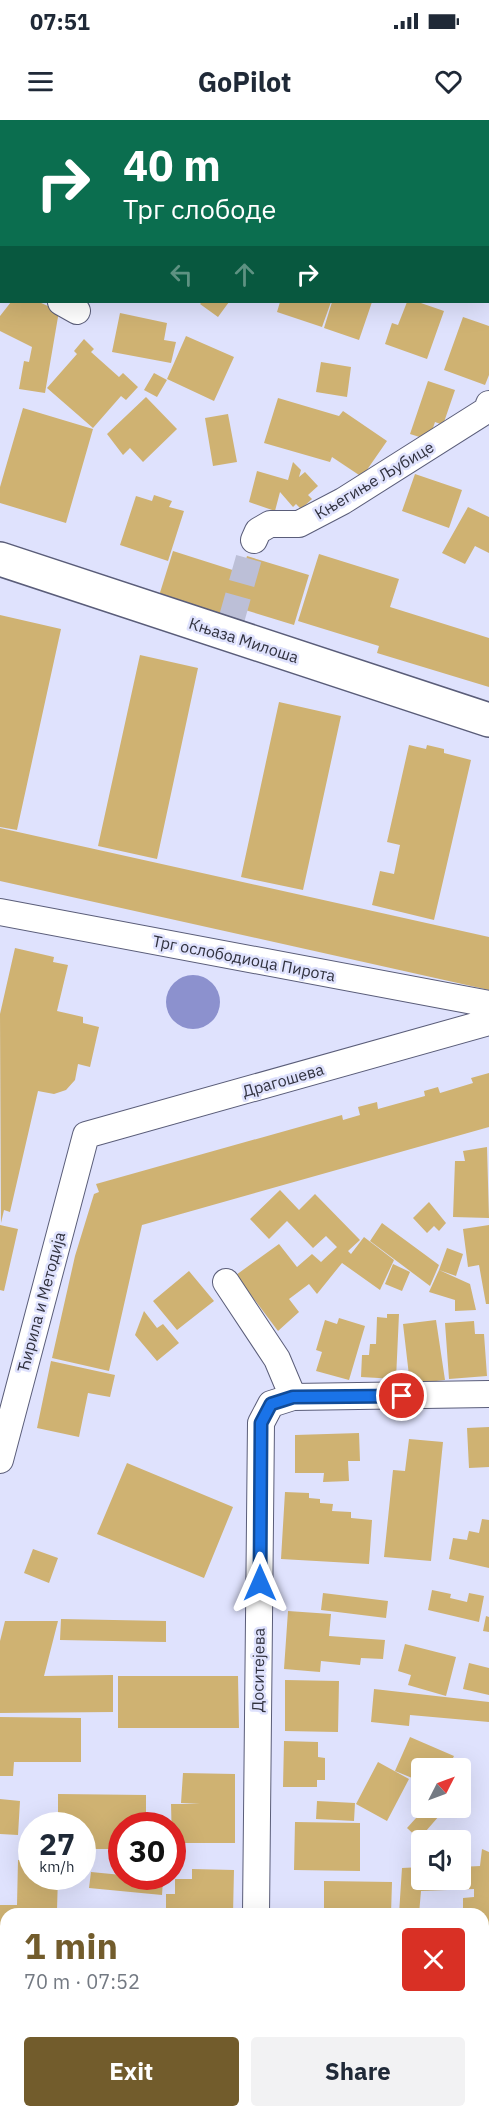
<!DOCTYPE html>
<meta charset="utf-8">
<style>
body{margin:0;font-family:"IBM Plex Sans",sans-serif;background:#f2f2f3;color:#1f2937;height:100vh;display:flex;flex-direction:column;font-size:22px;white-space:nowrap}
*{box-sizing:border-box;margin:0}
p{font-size:20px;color:#747a83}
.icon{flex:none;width:33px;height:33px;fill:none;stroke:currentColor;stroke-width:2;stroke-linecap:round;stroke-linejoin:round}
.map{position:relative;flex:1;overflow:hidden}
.panel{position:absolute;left:0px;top:1788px;width:489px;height:210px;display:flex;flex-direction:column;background:#fff;border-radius:18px 18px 0 0;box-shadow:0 6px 24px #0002}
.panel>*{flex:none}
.hud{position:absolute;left:0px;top:0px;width:489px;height:183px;box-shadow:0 6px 24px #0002;background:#0b6e4f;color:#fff;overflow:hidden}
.needle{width:39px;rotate:48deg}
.tools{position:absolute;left:411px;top:1638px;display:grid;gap:12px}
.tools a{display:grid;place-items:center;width:60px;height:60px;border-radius:6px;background:#fff;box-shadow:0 6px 24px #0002;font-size:30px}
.speed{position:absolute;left:18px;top:1692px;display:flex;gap:12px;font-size:30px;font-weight:700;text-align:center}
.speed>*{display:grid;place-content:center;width:78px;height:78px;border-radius:50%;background:#fff;box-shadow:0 6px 24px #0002;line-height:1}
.speed small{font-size:15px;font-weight:400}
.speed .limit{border:9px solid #d22;background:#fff;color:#111}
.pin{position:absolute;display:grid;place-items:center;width:51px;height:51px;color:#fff;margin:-26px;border:3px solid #fff;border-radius:50%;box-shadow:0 2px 6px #0007}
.me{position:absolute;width:66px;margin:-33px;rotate:0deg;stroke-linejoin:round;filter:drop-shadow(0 0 4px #0008)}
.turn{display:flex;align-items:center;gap:21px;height:126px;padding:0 24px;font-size:27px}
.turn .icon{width:78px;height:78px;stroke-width:2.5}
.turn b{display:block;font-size:42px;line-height:51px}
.lanes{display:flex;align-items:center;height:57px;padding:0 24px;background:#0003;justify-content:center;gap:30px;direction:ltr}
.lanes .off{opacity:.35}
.round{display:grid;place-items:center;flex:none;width:63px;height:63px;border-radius:6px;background:#f2f2f3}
.summary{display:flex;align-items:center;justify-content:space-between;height:102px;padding:0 24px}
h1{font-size:36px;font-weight:700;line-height:45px;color:#725c2c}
.primary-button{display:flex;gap:12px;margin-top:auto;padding:12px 24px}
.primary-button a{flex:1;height:69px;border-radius:6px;background:#725c2c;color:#fff;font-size:24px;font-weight:700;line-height:69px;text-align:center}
.primary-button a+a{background:#f2f2f3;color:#1f2937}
.status{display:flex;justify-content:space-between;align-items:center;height:42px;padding:0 30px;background:#fff;direction:ltr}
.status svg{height:16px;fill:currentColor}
header{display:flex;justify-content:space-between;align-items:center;height:78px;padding:0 24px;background:#fff;font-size:27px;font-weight:700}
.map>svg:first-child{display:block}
.water{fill:#8c91ce}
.building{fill:#cfb272}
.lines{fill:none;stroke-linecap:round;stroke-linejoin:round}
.street-tunnel{stroke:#bcbfd7;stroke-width:26;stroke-dasharray:26 13;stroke-linecap:butt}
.street-casing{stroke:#5a5d79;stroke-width:28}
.secondary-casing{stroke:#5a5d79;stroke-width:36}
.street{stroke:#fff;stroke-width:26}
.secondary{stroke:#fff;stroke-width:33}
.route-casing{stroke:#114b97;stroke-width:15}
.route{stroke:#1a73e8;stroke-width:10}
.labels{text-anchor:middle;stroke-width:5;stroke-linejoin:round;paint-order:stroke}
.street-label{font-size:16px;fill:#31323f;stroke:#dfe2fd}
</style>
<div class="status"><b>07:51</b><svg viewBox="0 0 49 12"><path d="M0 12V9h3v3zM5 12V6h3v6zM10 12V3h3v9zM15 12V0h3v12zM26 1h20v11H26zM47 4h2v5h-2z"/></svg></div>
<header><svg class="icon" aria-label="menu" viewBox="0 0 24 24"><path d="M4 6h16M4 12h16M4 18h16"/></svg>GoPilot<svg class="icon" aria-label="heart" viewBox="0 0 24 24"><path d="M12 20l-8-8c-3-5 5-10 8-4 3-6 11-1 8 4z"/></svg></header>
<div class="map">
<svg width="489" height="1998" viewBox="0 0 489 1998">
<rect width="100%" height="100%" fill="#dfe2fd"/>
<path class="water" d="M166 882a27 27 0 1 1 54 0a27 27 0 1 1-54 0Z"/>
<path class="building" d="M11 182H39L59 191 45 273 19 269 24 241 29 242 32 227 0 211V196Z
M202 182H229L218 197 200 184Z
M280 182H331L322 207 277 192Z
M332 182H372L359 220 324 208Z
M407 182H418L444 191 427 239 385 224 392 203 398 205Z
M120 193 167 203 164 220 176 222 171 243 112 232Z
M463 197 489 206V255L485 265 444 250Z
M186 216 234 237 214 281 167 259Z
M84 219 94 229 91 232 119 257 123 253 138 267 126 280 121 276 93 308 47 268 77 234 74 231Z
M321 242 351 247 347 277 316 272Z
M154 253 167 260 157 277 144 270Z
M428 261 455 270 443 305 435 302 429 320 410 314Z
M146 277 177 309 143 342 130 328 123 335 107 314Z
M278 278 339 296 343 291 387 321 362 357 332 337 330 342 264 323Z
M23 288 93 309 66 403 0 383V367Z
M228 294 237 342 213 346 205 298Z
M293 342 301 350 299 357 305 352 318 366 308 375 312 379 301 389 296 384 293 387 280 372 275 391 249 382 257 351 288 360Z
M415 354 462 370 449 408 402 391Z
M154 375 172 381 169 387 184 391 168 441 120 425 136 376 152 381Z
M468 387 489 397V433L475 426 465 444 442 433Z
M173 431 242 453 247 436 309 455 294 505 232 486 227 501 158 479Z
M319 434 399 459 390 487 489 518V567L377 533 379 526 298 501Z
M0 495 61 509 17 710 0 707Z
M140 535 198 548 157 739 98 726Z
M279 582 341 596 303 770 241 757Z
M409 625 426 629 427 625 444 629V633L471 640 434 800 372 785 380 751 394 754 400 725 387 722Z
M0 708 489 817V870L0 761Z
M15 828 54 837 53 842 68 845 57 891 83 897V903L99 907 90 947 78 944 75 960 66 970 54 974 38 971 10 1092 4 1090 1 1103 0 894Z
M489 953V1007L142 1105 109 1251 52 1238 75 1136 94 1074 99 1072 96 1064 342 995 343 1000 360 995 358 987 377 982 378 989 396 984 425 976 424 971 438 967 440 973 473 963 471 958Z
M487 1027 489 1098 453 1097 455 1041H465L463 1031Z
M280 1070 299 1090 315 1074 360 1120 348 1131 351 1134 364 1117 394 1140 380 1170 342 1143 317 1174 309 1164 289 1179 299 1192 278 1211 236 1155 279 1124 297 1147 312 1134 321 1142 337 1127 326 1116 313 1128 287 1101 269 1119 250 1099Z
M429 1082 446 1103 439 1111 434 1106 427 1113 413 1098Z
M382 1103 439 1145 430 1166 370 1121Z
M0 1105 18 1109 4 1171 0 1170Z
M489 1105V1184H486L479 1145 468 1147 463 1109Z
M447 1128 463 1134 456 1156 439 1150Z
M393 1144 410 1152 402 1171 385 1164Z
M439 1150 470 1164 476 1190 455 1191V1180L429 1172Z
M189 1151 214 1181 177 1210 153 1181Z
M144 1191 157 1208 163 1204 179 1223 157 1241 135 1215Z
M387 1194H399L396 1259 361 1257 362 1235H369L370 1224H376L377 1197 387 1198Z
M339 1198 365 1206 349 1260 316 1251 322 1232 316 1230 325 1200 337 1204Z
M436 1200 445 1260 410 1264 403 1204Z
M474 1201 475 1214H484L487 1256 449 1259 445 1203Z
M51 1241 115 1255 110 1277 88 1273 79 1317 37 1308Z
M489 1307V1347L469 1348 467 1308Z
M359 1313 360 1341H348L349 1361 323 1362 324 1353H295V1315Z
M409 1319 443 1322 431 1441 384 1437 393 1350 405 1351Z
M127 1343 233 1387 204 1458 97 1414Z
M285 1372 309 1373V1378L320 1379V1383L333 1384 332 1391 351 1392V1398L372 1400 369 1444 281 1439Z
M482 1399 489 1400V1448L449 1439 453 1418 467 1420 469 1411 479 1413Z
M33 1429 58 1438 49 1463 24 1453Z
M432 1470 451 1474 450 1478 467 1482 469 1473 484 1476 479 1502 428 1490Z
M323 1473 388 1481 386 1498 321 1490Z
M288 1491 331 1494 329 1516 385 1520 383 1539 361 1538 360 1545 321 1541 320 1552 284 1549Z
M486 1496 489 1497V1512L483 1511Z
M61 1499 166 1501V1522L60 1520Z
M5 1501H58L44 1556 113 1555V1592L0 1593V1521Z
M405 1524 456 1537 446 1576 408 1565 411 1555 398 1551Z
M469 1543 489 1548V1575L463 1569Z
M118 1556H238L239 1608H118Z
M285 1560 339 1561 338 1612 285 1611Z
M374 1569 489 1582V1602L410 1595 409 1606 371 1602Z
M0 1597 81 1598V1642H14L13 1656H0Z
M410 1617 454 1636 448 1648H422V1662L395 1651Z
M284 1621 318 1622V1637L325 1638V1660H317V1667H283Z
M378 1642 409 1659 387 1701 356 1684Z
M183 1653 235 1654V1723H172L171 1684H200L181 1683Z
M58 1674 146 1675V1706H122V1729H82V1706H58Z
M0 1679 20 1681 18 1715 0 1714Z
M317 1681 355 1683 354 1701 316 1699Z
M425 1688H446L419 1719 407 1708Z
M295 1702 360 1703V1751L294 1750Z
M482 1729 489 1732V1811H483V1794H463V1778L474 1777V1769L421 1771 419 1794H399L402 1748 422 1747V1760H460V1747L480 1746Z
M18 1740H32V1756H58L57 1790H40V1794H6V1826H0V1785H17Z
M192 1749 234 1750 233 1794H166V1774H175V1759H192Z
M91 1752 163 1759 162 1775 89 1768Z
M324 1761 392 1762 391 1794H324Z
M483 1920 489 1924V1932L483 1941Z
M3 1937 6 1938V1971L0 1969Z
M129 1992H203L208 1994 207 1998H127Z
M327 1992H347L342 1998H335Z"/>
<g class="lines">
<path class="street-tunnel" d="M231 501 254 420"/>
<g class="street-casing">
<path id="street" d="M0 145 2 146
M61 182 77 191
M254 420 258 411 270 404H299L343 381 487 290 489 284
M0 792 489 884
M226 1162 277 1239 293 1277
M0 1340 86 1015 489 902
M256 1794 261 1303 271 1284 293 1277 489 1274
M298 1992 305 1998
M222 1998 227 1992"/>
</g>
<g class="secondary-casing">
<path id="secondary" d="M0 439 489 600"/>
</g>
<use href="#street" class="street"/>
<use href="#secondary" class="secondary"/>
</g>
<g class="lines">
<g class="route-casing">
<path id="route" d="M260 1463 261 1303 271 1284 293 1277 402 1276"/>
</g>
<use href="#route" class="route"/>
</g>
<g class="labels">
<g class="street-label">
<text transform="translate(374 360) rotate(-31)" y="6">Књегиње Љубице</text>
<text transform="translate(244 520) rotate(18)" y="6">Књаза Милоша</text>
<text transform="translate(244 838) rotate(11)" y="6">Трг ослободиоца Пирота</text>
<text transform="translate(283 960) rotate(-16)" y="6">Драгошева</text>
<text transform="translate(41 1182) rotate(-75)" y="6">Ћирила и Методија</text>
<text transform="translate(258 1550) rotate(-89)" y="6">Доситејева</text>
</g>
</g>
</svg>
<div class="tools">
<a><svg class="needle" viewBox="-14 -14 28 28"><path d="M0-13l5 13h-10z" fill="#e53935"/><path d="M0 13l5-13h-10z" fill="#747a83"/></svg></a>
<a><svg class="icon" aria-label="sound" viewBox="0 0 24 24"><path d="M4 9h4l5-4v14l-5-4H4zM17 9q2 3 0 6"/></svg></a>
</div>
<div class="speed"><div>27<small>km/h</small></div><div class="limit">30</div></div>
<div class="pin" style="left:402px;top:1276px;background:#d93025"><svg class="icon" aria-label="arrive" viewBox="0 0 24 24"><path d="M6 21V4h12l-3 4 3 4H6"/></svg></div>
<svg class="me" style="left:260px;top:1463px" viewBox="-20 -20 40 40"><path d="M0-17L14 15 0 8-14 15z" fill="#1a73e8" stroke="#fff" stroke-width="4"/></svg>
<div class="hud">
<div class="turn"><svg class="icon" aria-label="right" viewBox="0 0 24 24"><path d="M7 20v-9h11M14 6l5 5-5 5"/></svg><div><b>40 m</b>Трг слободе</div></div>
<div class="lanes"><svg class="icon off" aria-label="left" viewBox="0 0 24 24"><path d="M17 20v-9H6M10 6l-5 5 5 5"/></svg><svg class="icon off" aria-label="ahead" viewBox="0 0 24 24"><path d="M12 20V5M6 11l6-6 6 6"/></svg><svg class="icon" aria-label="right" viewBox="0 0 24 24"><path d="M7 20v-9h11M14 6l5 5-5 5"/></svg></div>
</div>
<section class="panel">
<div class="summary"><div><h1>1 min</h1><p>70 m · 07:52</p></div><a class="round" style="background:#d93025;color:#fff"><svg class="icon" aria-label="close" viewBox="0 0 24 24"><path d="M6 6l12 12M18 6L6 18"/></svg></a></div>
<div class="primary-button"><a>Exit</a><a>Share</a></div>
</section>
</div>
